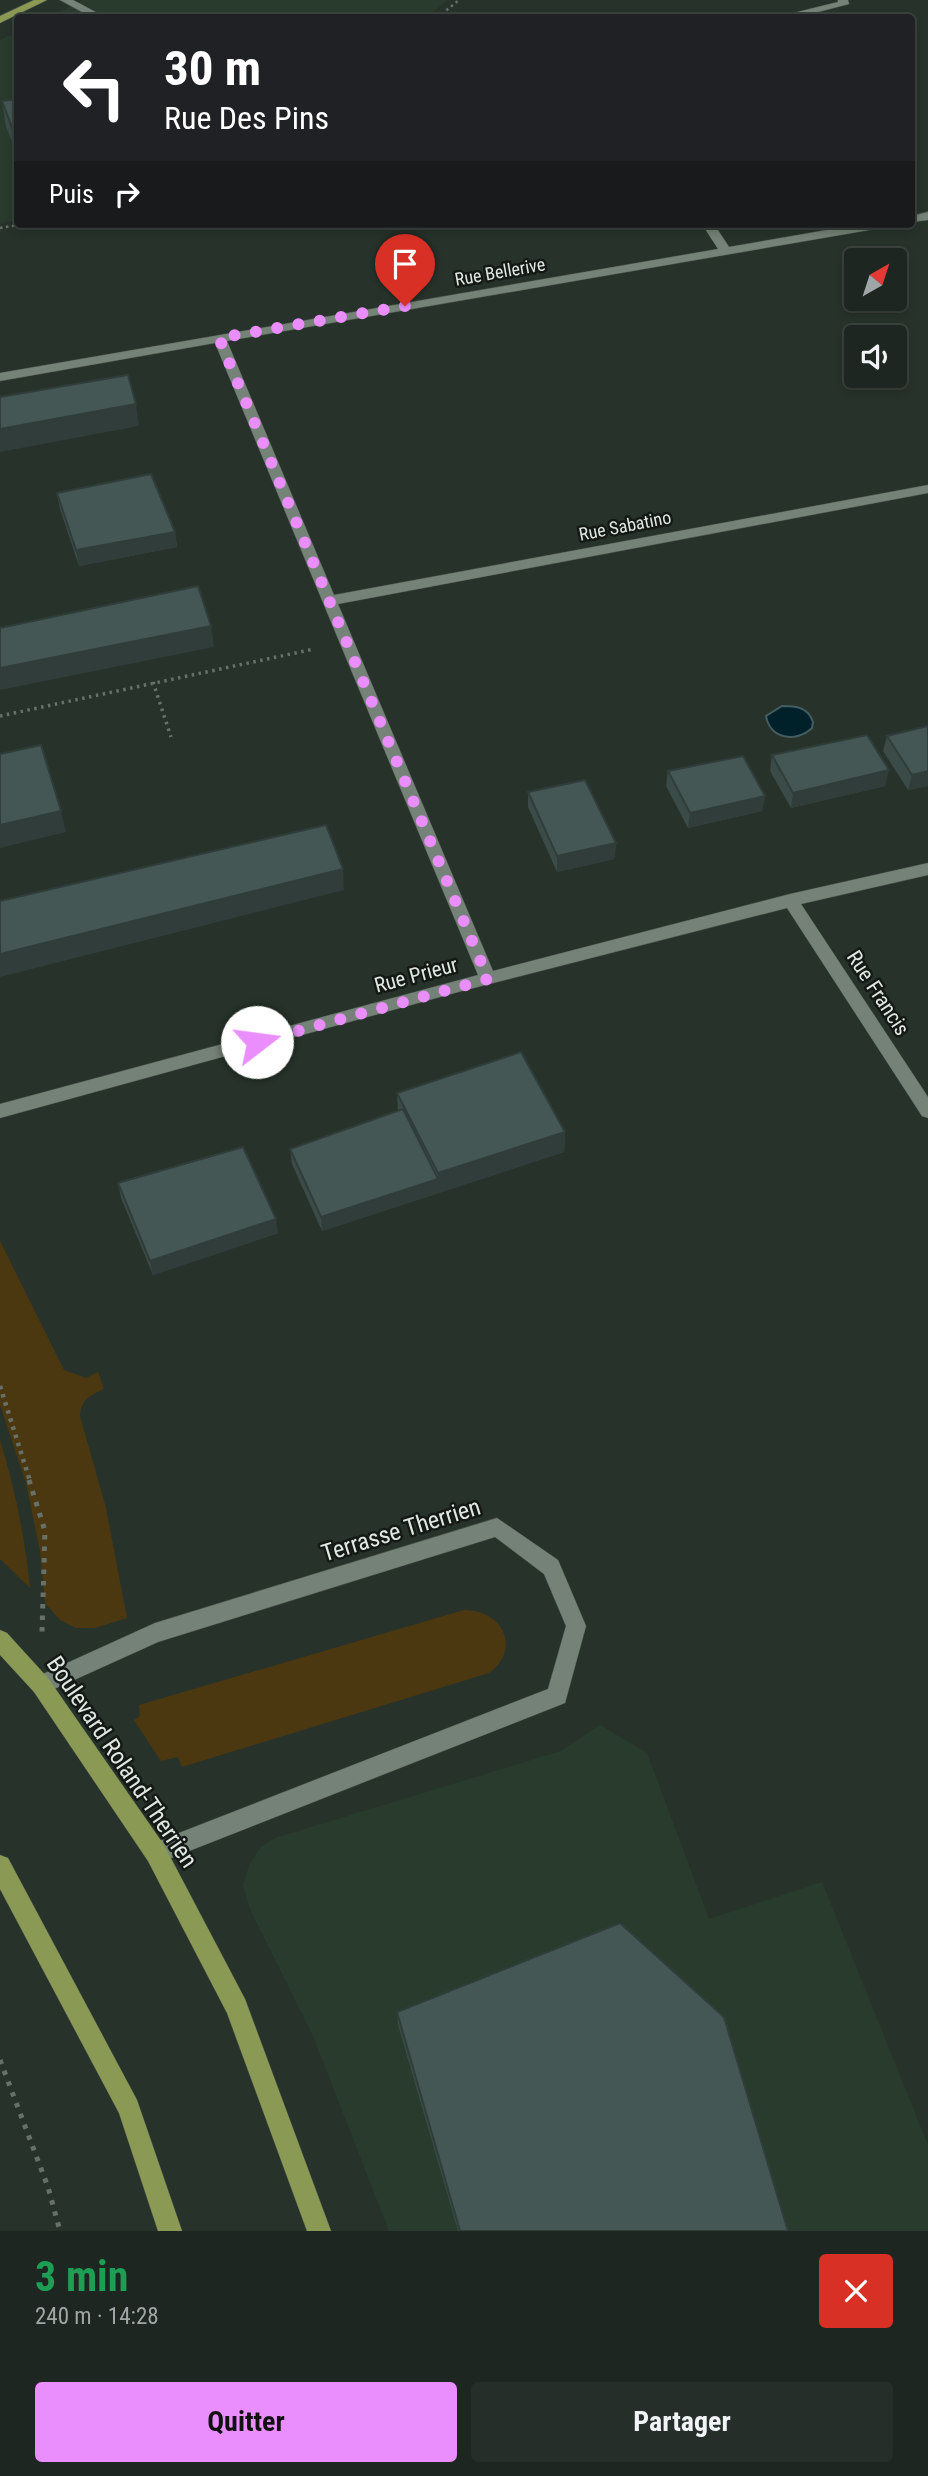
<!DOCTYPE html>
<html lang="fr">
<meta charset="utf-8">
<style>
body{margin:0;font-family:"Roboto Condensed",sans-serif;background:#252e29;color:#f1f3f6;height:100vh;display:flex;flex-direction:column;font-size:26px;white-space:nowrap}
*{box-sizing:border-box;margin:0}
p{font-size:23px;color:#a0a5a5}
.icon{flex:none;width:38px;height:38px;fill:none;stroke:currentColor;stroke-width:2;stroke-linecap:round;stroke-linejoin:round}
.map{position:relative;height:2231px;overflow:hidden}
.sheet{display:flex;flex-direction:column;background:#1d2620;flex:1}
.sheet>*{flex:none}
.banner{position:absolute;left:14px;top:14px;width:901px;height:214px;border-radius:7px;box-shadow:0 4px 10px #0003,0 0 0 2px #3b433e;background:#202124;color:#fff;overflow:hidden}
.needle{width:46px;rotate:39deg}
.controls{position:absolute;left:844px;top:248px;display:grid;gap:14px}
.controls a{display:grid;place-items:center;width:63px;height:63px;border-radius:7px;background:#1d2620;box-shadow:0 4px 10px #0003,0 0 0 2px #3b433e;font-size:35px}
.pin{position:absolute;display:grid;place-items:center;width:60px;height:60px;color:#fff;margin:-72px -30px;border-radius:50% 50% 50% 0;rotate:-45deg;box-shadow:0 0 7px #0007}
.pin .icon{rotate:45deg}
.me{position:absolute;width:77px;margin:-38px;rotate:75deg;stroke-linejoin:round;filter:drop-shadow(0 0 5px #0008)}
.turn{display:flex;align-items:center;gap:24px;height:147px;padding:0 35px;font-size:32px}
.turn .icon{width:91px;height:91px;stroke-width:2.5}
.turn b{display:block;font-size:49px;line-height:60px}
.then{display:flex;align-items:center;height:66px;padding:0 35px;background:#0003;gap:14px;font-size:26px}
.round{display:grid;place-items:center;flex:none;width:74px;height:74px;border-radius:7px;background:#252e29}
.headline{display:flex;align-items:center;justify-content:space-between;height:119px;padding:0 35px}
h1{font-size:42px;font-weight:700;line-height:52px;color:#1e9e55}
.cta{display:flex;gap:14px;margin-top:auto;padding:14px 35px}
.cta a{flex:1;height:80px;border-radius:7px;background:#ea8dfd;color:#111;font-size:28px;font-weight:700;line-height:80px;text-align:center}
.cta a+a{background:#252e29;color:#f1f3f6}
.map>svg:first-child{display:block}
.built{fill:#293b2d}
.green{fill:#4b3810}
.water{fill:#00212a;stroke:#435d61;stroke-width:2}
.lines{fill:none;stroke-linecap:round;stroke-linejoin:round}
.minor-casing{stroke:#465048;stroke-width:1}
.major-casing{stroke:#465048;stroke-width:1}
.path-far3{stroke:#677169;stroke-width:2.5;stroke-dasharray:2.5 3.5;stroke-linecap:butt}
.path-far2{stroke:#677169;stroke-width:3.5;stroke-dasharray:2.5 4.5;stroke-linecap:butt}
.path-far1{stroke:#677169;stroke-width:4.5;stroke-dasharray:3.5 5;stroke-linecap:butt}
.path{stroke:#677169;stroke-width:5;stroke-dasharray:4.5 7;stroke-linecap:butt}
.minor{fill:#758277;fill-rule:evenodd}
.major{fill:#8a9954;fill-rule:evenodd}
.wall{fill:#3a4b48}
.shaded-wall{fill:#303d3b}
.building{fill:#445754;stroke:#303d3b;stroke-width:2}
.route{stroke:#ea8dfd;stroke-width:12;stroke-dasharray:0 21.6}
.labels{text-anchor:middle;stroke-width:5;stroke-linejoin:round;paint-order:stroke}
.far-street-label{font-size:18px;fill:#e0e8e2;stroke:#141915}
.street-label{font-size:21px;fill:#e0e8e2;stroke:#141915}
.near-street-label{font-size:24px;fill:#e0e8e2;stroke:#141915}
</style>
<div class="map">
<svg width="928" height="2231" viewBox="0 0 928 2231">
<rect width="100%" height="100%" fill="#27332a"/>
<path class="built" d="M83 0H448L425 18H47Z
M17 32V220L0 223V40Z
M600 1725 647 1753 709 1919 822 1882 928 2145V2231H389L313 2036 250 1909 243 1885 249 1865 260 1848 275 1838 561 1751Z"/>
<path class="green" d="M0 1241 64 1370 86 1378 98 1372 104 1389C90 1395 81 1400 80 1416L106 1508 127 1618 95 1628H76L60 1620 45 1603 40 1551 26 1483 0 1405Z
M0 1440C15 1489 25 1537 30 1588L0 1559Z
M464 1610C503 1610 522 1649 489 1673L182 1767 178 1757 161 1761 134 1720 140 1716 139 1705Z"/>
<path class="water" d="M782 706C796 706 808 707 813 722L812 728C796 743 770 739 766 716Z"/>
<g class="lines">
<g class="minor-casing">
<path id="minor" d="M60 0H73L107 18H93Z
M838 0H848L849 4 795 18H773L838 2Z
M928 212V220L912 222V216Z
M702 224H714L729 247 861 224H887L881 228 227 341 334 595 928 485V493L338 604 493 971 790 894 928 863V875L801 904 928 1097V1118L922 1116 787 908 462 991 0 1118V1104L478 975 215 343 0 381V373L718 249Z
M497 1518 558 1560 586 1626 565 1703 156 1864 148 1861 145 1853 148 1845 548 1689 566 1626 544 1574 495 1537 158 1642 41 1695 34 1692 30 1685 34 1678 155 1623Z"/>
</g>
<g class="major-casing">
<path id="major" d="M34 0H47L0 23V16Z
M0 1630 7 1633 48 1678 164 1845 245 1999 331 2231H307L227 2013 148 1861 34 1692 0 1655Z
M0 1855 8 1858 137 2100 182 2231H158L119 2113 0 1889Z"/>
</g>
<path class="path-far3" d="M437 18 459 0
M0 228 24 224"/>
<path class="path-far2" d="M153 682 171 737
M0 716 314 649"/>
<path class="path-far1" d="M0 1386 30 1481"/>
<path class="path" d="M29 1480 45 1531 42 1632
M0 2060 48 2187 60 2231"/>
<use href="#minor" class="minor"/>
<use href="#major" class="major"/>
</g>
<path class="wall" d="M18 99V156L6 127 2 101Z
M57 493 175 532 177 547 79 566 60 509Z
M928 726V786L908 790 883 751 887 736Z
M772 755 885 786 791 808 770 771Z
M668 771 765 796 762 811 688 828 666 786Z
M528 792 616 843 614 859 557 872 528 807Z
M397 1093 565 1132 564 1152 322 1231 292 1164 290 1149 398 1111Z
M118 1183 278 1233 153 1275 121 1198Z
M397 2012 788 2231H458L398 2025Z"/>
<path class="shaded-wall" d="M136 404 139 426 0 452V429Z
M175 532 177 547 79 566 76 550Z
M211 626 214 647 0 690V668Z
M889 770 885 786 791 808 793 793Z
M928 771V786L908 790 912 775Z
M765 796 762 811 688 828 690 813Z
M61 811 66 832 0 848V825Z
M616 843 614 859 557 872V856Z
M343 869 344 890 0 977V954Z
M565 1132 564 1152 322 1231 321 1217 438 1179V1173Z
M276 1219 278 1233 153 1275 150 1261Z"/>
<path class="building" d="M265 15 273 18H259Z
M18 99V138H16L2 101Z
M128 375 136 404 0 429V397Z
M151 474 175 532 76 550 57 493Z
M198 586 211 626 0 668V628Z
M928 726V771L912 775 887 736Z
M867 735 889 770 793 793 772 755Z
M41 745 61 811 0 825V754Z
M743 756 765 796 690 813 668 771Z
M585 780 616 843 557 856 528 792Z
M326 825 343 869 0 954V901Z
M521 1052 565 1132 438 1173 397 1093Z
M403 1109 438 1179 321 1217 290 1149Z
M243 1147 276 1219 150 1261 118 1183Z
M620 1923 724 2017 788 2231H460L397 2012Z"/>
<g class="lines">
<path class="route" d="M257 1042 488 979 219 338 405 306"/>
</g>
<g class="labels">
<g class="far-street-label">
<text transform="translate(500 272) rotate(-10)" y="6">Rue Bellerive</text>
<text transform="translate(625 526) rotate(-11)" y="6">Rue Sabatino</text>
</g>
<g class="street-label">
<text transform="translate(416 975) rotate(-15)" y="7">Rue Prieur</text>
<text transform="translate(878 993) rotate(57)" y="7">Rue Francis</text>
</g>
<g class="near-street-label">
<text transform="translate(401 1530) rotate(-17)" y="8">Terrasse Therrien</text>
<text transform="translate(122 1762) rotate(56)" y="8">Boulevard Roland-Therrien</text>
</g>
</g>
</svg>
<div class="controls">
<a><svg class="needle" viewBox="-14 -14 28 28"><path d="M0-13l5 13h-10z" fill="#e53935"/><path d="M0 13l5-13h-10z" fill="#a0a5a5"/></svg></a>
<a><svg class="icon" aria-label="sound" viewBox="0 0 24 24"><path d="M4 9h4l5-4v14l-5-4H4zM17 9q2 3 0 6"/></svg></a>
</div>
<div class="pin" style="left:405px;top:306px;background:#d93025"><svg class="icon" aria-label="arrive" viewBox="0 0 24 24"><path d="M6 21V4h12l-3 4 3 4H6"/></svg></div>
<svg class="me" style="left:257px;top:1042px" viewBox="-20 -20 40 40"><circle r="19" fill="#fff"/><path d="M0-13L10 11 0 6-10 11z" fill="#ea8dfd"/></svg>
<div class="banner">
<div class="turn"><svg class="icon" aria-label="left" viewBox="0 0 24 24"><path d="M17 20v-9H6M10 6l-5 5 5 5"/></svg><div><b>30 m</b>Rue Des Pins</div></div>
<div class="then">Puis<svg class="icon" aria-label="right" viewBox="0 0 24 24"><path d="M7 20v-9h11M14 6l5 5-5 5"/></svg></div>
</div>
</div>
<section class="sheet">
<div class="headline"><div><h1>3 min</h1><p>240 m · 14:28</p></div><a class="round" style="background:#d93025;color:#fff"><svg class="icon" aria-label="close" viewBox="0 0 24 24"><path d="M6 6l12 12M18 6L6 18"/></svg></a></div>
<div class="cta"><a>Quitter</a><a>Partager</a></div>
</section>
